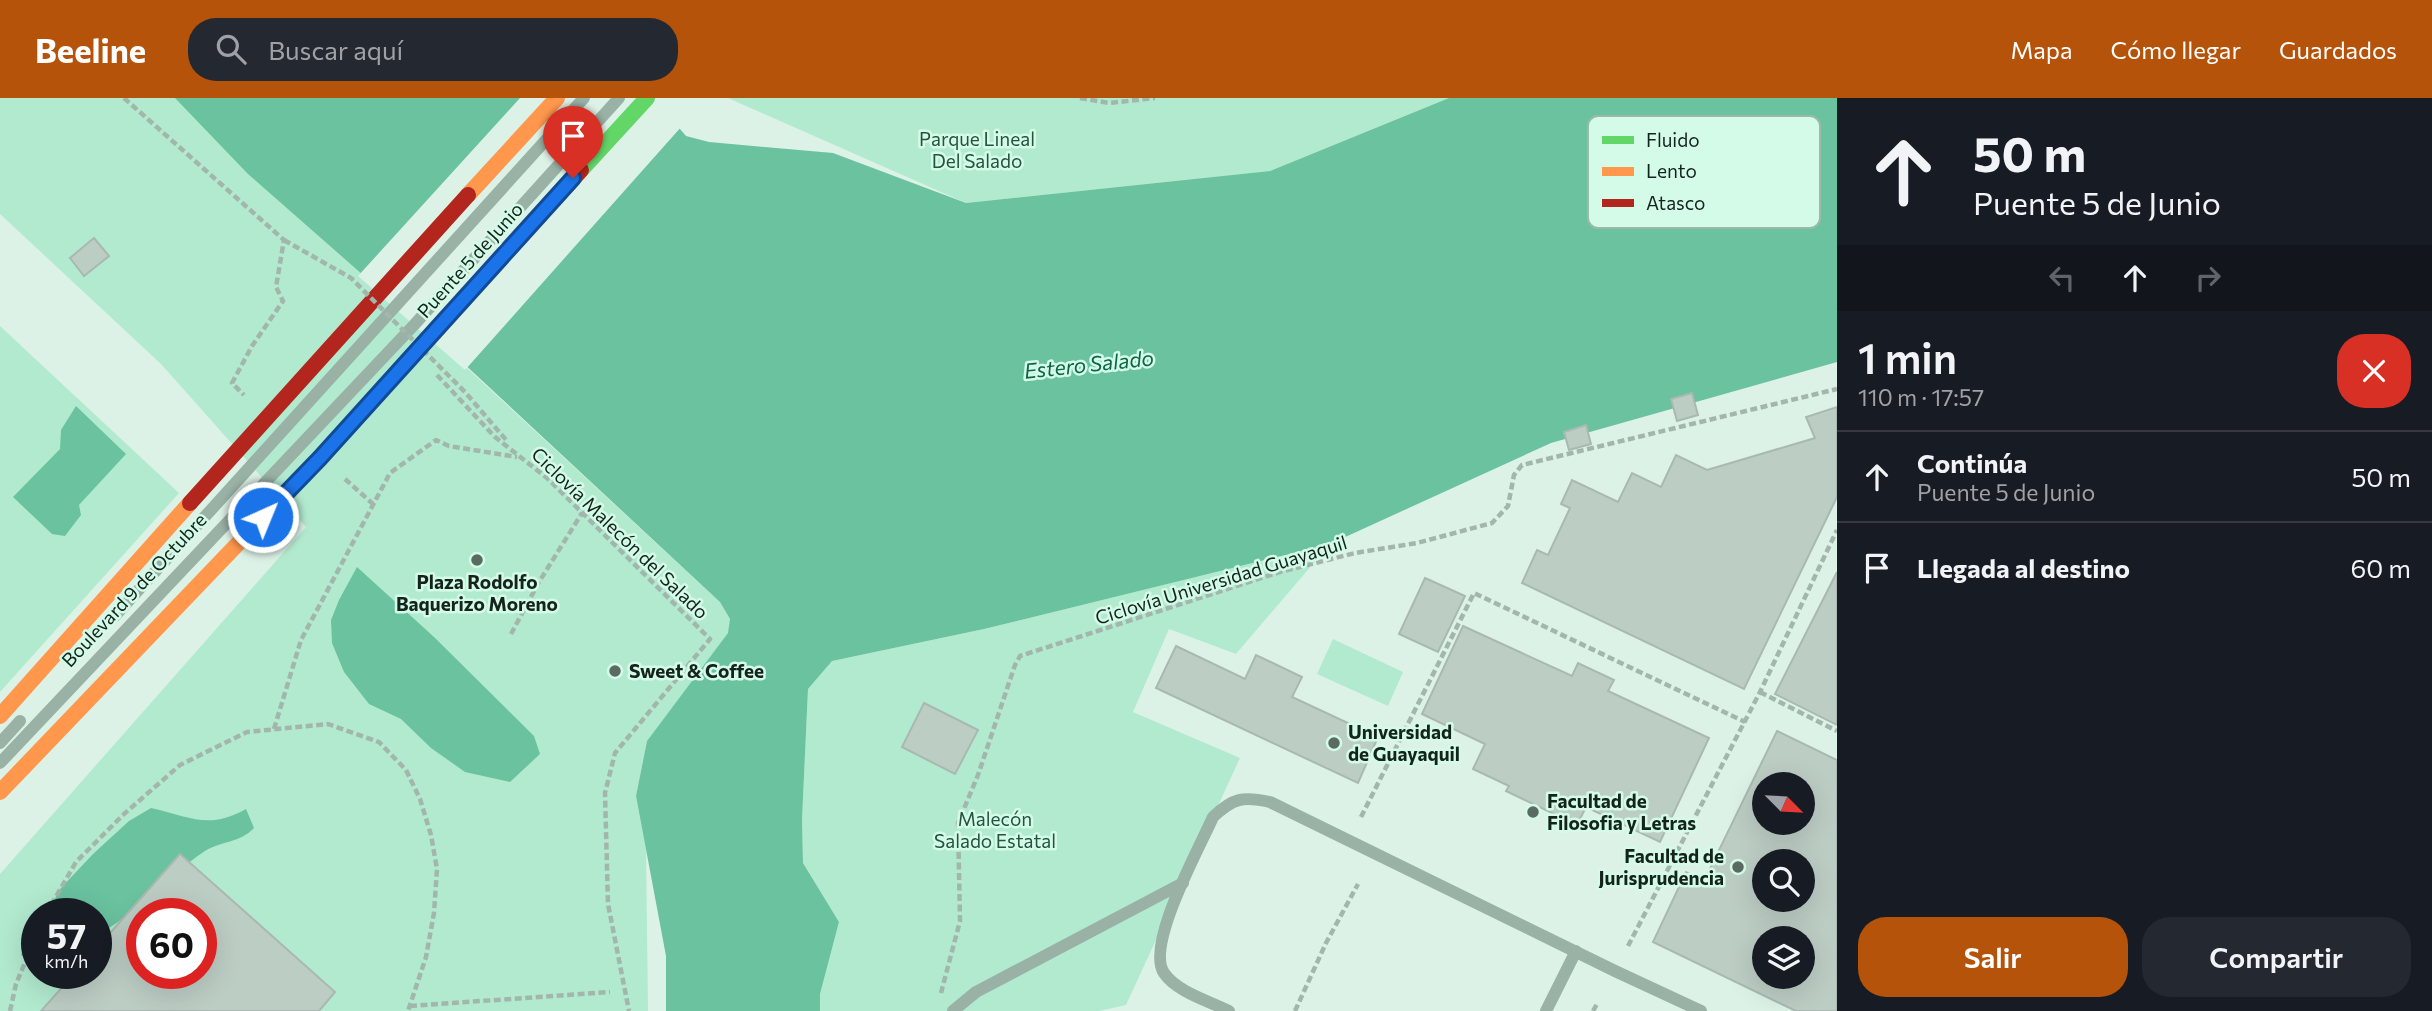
<!DOCTYPE html>
<html lang="es">
<meta charset="utf-8">
<style>
body{margin:0;font-family:Commissioner,sans-serif;background:#242831;color:#f1f3f6;height:100vh;display:flex;flex-direction:column;font-size:26px;white-space:nowrap}
*{box-sizing:border-box;margin:0}
p{font-size:23px;color:#9ea1a6}
.icon{flex:none;width:38px;height:38px;fill:none;stroke:currentColor;stroke-width:2;stroke-linecap:round;stroke-linejoin:round}
.map{position:relative;flex:1;overflow:hidden}
.panel{display:flex;flex-direction:column;background:#171b24;width:595px}
.panel>*{flex:none}
.top-card{background:#171b24;color:#f1f3f6;overflow:hidden}
.needle{width:46px;rotate:114deg}
.fabs{position:absolute;left:1752px;top:674px;display:grid;gap:14px}
.fabs a{display:grid;place-items:center;width:63px;height:63px;border-radius:50%;background:#171b24;box-shadow:0 7px 28px #0002;font-size:35px}
.speed{position:absolute;left:21px;top:800px;display:flex;gap:14px;font-size:35px;font-weight:700;text-align:center}
.speed>*{display:grid;place-content:center;width:91px;height:91px;border-radius:50%;background:#171b24;box-shadow:0 7px 28px #0002;line-height:1}
.speed small{font-size:18px;font-weight:400}
.speed .limit{border:10px solid #d22;background:#fff;color:#111}
.pin{position:absolute;display:grid;place-items:center;width:60px;height:60px;color:#fff;margin:-72px -30px;border-radius:50% 50% 50% 0;rotate:-45deg;box-shadow:0 0 7px #0007}
.pin .icon{rotate:45deg}
.me{position:absolute;width:77px;margin:-38px;rotate:44deg;stroke-linejoin:round;filter:drop-shadow(0 0 5px #0008)}
.turn{display:flex;align-items:center;gap:24px;height:147px;padding:0 21px;font-size:32px}
.turn .icon{width:91px;height:91px;stroke-width:2.5}
.turn b{display:block;font-size:49px;line-height:60px}
.lanes{display:flex;align-items:center;height:66px;padding:0 21px;background:#0003;justify-content:center;gap:35px;direction:ltr}
.lanes .off{opacity:.35}
.round{display:grid;place-items:center;flex:none;width:74px;height:74px;border-radius:28px;background:#242831}
.headline{display:flex;align-items:center;justify-content:space-between;height:119px;padding:0 21px}
h1{font-size:42px;font-weight:600;line-height:52px}
.action{display:flex;gap:14px;margin-top:auto;padding:14px 21px}
.action a{flex:1;height:80px;border-radius:28px;background:#b45309;color:#fff;font-size:28px;font-weight:600;line-height:80px;text-align:center}
.action a+a{background:#242831;color:#f1f3f6}
ul{padding:0;list-style:none}
li{display:flex;align-items:center;gap:21px;height:91px;padding:0 21px;border-top:2px solid #363941}
li div{flex:1}
li b{display:block;font-size:26px}
li em{font-style:normal}
header{display:flex;align-items:center;gap:42px;box-sizing:border-box;height:98px;padding:0 35px;background:#b45309;color:#fff}
header strong{font-size:33px}
nav{display:flex;gap:38px;margin-inline-start:auto;font-size:24px}
.search{width:490px;height:63px;background:#242831;display:flex;align-items:center;gap:18px;box-sizing:border-box;padding:0 24px;border-radius:28px;color:#9ea1a6;font-size:26px}
main{display:flex;flex:1;min-height:0}
.map>svg:first-child{display:block}
.green{fill:#b2eacf;fill-rule:evenodd}
.water{fill:#6ac29f}
.pier{fill:#ddf2e7}
.building{fill:#bccdc4;stroke:#a9b9b1;stroke-width:2;fill-rule:evenodd}
.lines{fill:none;stroke-linecap:round;stroke-linejoin:round}
.path{stroke:#a2b6ac;stroke-width:4.5;stroke-dasharray:7 3.5;stroke-linecap:butt}
.lane{stroke:#9ab1a6;stroke-width:12}
.fast{stroke:#63d668;stroke-width:16}
.slow{stroke:#ff974d;stroke-width:16}
.jam{stroke:#b3261e;stroke-width:16}
.path-bridge{stroke:#a2b6ac;stroke-width:4.5;stroke-dasharray:7 3.5;stroke-linecap:butt}
.route-casing{stroke:#114b97;stroke-width:18}
.route{stroke:#1a73e8;stroke-width:12}
.poi-dot{fill:#5a6b63;stroke:#d4fbe7;stroke-width:2.5}
.labels{text-anchor:middle;stroke-width:5;stroke-linejoin:round;paint-order:stroke}
.park-label{font-size:19px;fill:#24533f;stroke:#d4fbe7}
.street-label{font-size:19px;fill:#14231c;stroke:#d4fbe7}
.poi-label{font-size:19px;font-weight:bold;fill:#14231c;stroke:#d4fbe7;text-anchor:start}
.water-label{font-size:21px;font-style:italic;fill:#0b6546;stroke:#d4fbe7}
.key{fill:#d4fbe7;stroke:#9abaaa;stroke-width:2}
.key-label{font-size:19px;fill:#14231c}
</style>
<header>
<strong>Beeline</strong>
<div class="search"><svg class="icon" aria-label="search" viewBox="0 0 24 24"><circle cx="10" cy="10" r="6"/><path d="M15 15l6 6"/></svg>Buscar aquí</div>
<nav><a>Mapa</a><a>Cómo llegar</a><a>Guardados</a></nav>
</header>
<main>
<div class="map">
<svg width="1837" height="913" viewBox="0 0 1837 913">
<rect width="100%" height="100%" fill="#ddf2e7"/>
<path class="green" d="M0 0H179L229 50 720 504 730 521 729 535 647 643 636 698 646 751 648 913H0V776L306 429 161 266 0 116ZM37 816H96V875H37ZM142 816H201V875H142Z
M728 0H1449L1270 73 966 105Z
M0 228 179 395 0 594Z
M1330 446 1236 556 1169 531 1133 614 1240 660 1126 907 1099 913H820V896L839 824 803 765 802 722 808 591 832 563 984 531Z
M1333 541 1403 574 1388 608 1317 576Z"/>
<path class="water" d="M175 0H662L674 24 686 38 709 44 833 55 966 105 1270 73 1449 0H1837V264L1551 345 1330 446 984 531 832 563 808 591 802 722 803 765 839 824 820 896V913H666V858L636 698 647 643 728 535 730 521 720 504 461 263 248 76Z
M76 308 126 356 79 407 81 417 65 438 52 436 13 399 60 351 61 332Z
M357 469 434 539 534 638 540 656 510 684 465 674 431 650 401 621 369 606 344 574 332 545 331 522 339 502Z
M151 710C191 719 208 732 246 711L254 730C240 745 221 743 205 753 167 778 136 816 96 838V816H46L61 790 93 756 129 723Z
M37 828V861L30 862 21 857 27 841Z"/>
<path class="pier" d="M520 0H666L676 22 682 28 465 272 358 178Z"/>
<path class="building" d="M94 140 109 158 84 178 70 160Z
M1692 295 1698 317 1677 323 1671 301Z
M1837 309V399L1744 591 1522 485 1537 452 1548 457 1570 410 1561 406 1572 382 1618 404 1632 375 1661 389 1676 357 1707 372 1815 340 1806 319Z
M1586 327 1591 346 1569 352 1564 334Z
M1837 474V627L1775 596Z
M1425 480 1465 498 1438 554 1399 536Z
M1463 528 1572 578 1578 565 1614 582 1608 593 1709 640 1660 744 1586 709 1577 727 1506 693 1509 688 1473 671 1485 646 1422 616Z
M1176 548 1245 581 1256 557 1302 579 1292 599 1378 639 1358 685 1156 590Z
M924 605 978 632 955 676 902 649Z
M1777 633 1837 662V913H1796L1653 844 1686 774 1704 783ZM1764 686H1802V724H1764ZM1764 763H1802V802H1764ZM1764 840H1802V878H1764Z
M180 756 335 894 319 913H41L75 875H96V851ZM142 816H201V875H142Z"/>
<g class="lines">
<path class="path" d="M124 0 284 142 276 189 283 203 252 248 232 285 244 297
M1080 0 1109 5 1155 0
M437 277 495 339 547 380 710 541 615 655 605 695 608 806 629 913
M345 381 373 406
M511 536 539 484 582 415
M1760 594 1837 633
M274 631 301 542 390 375 436 342 449 348 517 359
M1361 719 1474 495 1745 624
M46 816 76 764 124 716 180 667 247 634 328 626 379 644 406 672 420 701 431 737 437 771 434 815 426 859 408 913
M1628 848 1760 594 1837 432
M941 895 960 823 958 725 978 677 1015 567 1020 558 1280 474 1355 455 1417 445 1492 425 1508 408 1514 377 1522 367 1837 291
M410 908 610 894
M10 913 16 886 37 836
M1295 913 1326 845 1358 786
M1593 913 1597 906"/>
<path class="lane" d="M114 519 584 0
M0 645 20 623
M0 665 414 227 619 0
M953 913 976 894 1183 785
M1229 913C1209 903 1177 894 1164 875 1145 847 1200 749 1213 719 1233 700 1243 698 1270 704L1615 873 1701 913
M1546 913 1576 853"/>
<path class="fast" d="M581 72 647 0"/>
<path class="slow" d="M468 97 557 0
M0 618 190 405
M0 694 320 360 404 267"/>
<path class="jam" d="M404 267 581 72
M190 405 468 97"/>
<path class="path-bridge" d="M284 142 351 180 465 294 507 343"/>
</g>
<g class="lines">
<g class="route-casing">
<path id="route" d="M263 419 320 360 573 80"/>
</g>
<use href="#route" class="route"/>
</g>
<g class="poi-dot">
<circle cx="477" cy="462" r="7"/>
<circle cx="615" cy="573" r="7"/>
<circle cx="1334" cy="645" r="7"/>
<circle cx="1533" cy="714" r="7"/>
<circle cx="1738" cy="769" r="7"/>
</g>
<g class="labels">
<g class="park-label">
<text x="977" y="48">Parque Lineal<tspan x="977" dy="22">Del Salado</tspan></text>
<text x="995" y="728">Malecón<tspan x="995" dy="22">Salado Estatal</tspan></text>
</g>
<g class="street-label">
<text transform="translate(470 162) rotate(-48)" y="7">Puente 5 de Junio</text>
<text transform="translate(620 435) rotate(44)" y="7">Ciclovía Malecón del Salado</text>
<text transform="translate(1221 482) rotate(-17)" y="7">Ciclovía Universidad Guayaquil</text>
<text transform="translate(134 492) rotate(-47)" y="7">Boulevard 9 de Octubre</text>
</g>
<g class="poi-label">
<text x="477" y="491" text-anchor="middle">Plaza Rodolfo<tspan x="477" dy="22">Baquerizo Moreno</tspan></text>
<text x="629" y="580">Sweet &amp; Coffee</text>
<text x="1348" y="641">Universidad<tspan x="1348" dy="22">de Guayaquil</tspan></text>
<text x="1547" y="710">Facultad de<tspan x="1547" dy="22">Filosofia y Letras</tspan></text>
<text x="1724" y="765" text-anchor="end">Facultad de<tspan x="1724" dy="22">Jurisprudencia</tspan></text>
</g>
<g class="water-label">
<text transform="translate(1089 267) rotate(-6)" y="7">Estero Salado</text>
</g>
</g>
<rect x="1588" y="18" width="232" height="112" rx="10" class="key"/>
<rect x="1602" y="38" width="32" height="8" fill="#63d668"/>
<rect x="1602" y="69" width="32" height="9" fill="#ff974d"/>
<rect x="1602" y="101" width="32" height="8" fill="#b3261e"/>
<g class="key-label">
<text x="1646" y="49">Fluido</text>
<text x="1646" y="80">Lento</text>
<text x="1646" y="112">Atasco</text>
</g>
</svg>
<div class="fabs">
<a><svg class="needle" viewBox="-14 -14 28 28"><path d="M0-13l5 13h-10z" fill="#e53935"/><path d="M0 13l5-13h-10z" fill="#9ea1a6"/></svg></a>
<a><svg class="icon" aria-label="search" viewBox="0 0 24 24"><circle cx="10" cy="10" r="6"/><path d="M15 15l6 6"/></svg></a>
<a><svg class="icon" aria-label="layers" viewBox="0 0 24 24"><path d="M12 4l9 5-9 5-9-5zM3 14l9 5 9-5"/></svg></a>
</div>
<div class="speed"><div>57<small>km/h</small></div><div class="limit">60</div></div>
<div class="pin" style="left:573px;top:80px;background:#d93025"><svg class="icon" aria-label="arrive" viewBox="0 0 24 24"><path d="M6 21V4h12l-3 4 3 4H6"/></svg></div>
<svg class="me" style="left:263px;top:419px" viewBox="-20 -20 40 40"><circle r="17" fill="#1a73e8" stroke="#fff" stroke-width="3"/><path d="M0-11L8 9 0 5-8 9z" fill="#fff"/></svg>
</div>
<section class="panel">
<div class="top-card">
<div class="turn"><svg class="icon" aria-label="ahead" viewBox="0 0 24 24"><path d="M12 20V5M6 11l6-6 6 6"/></svg><div><b>50 m</b>Puente 5 de Junio</div></div>
<div class="lanes"><svg class="icon off" aria-label="left" viewBox="0 0 24 24"><path d="M17 20v-9H6M10 6l-5 5 5 5"/></svg><svg class="icon" aria-label="ahead" viewBox="0 0 24 24"><path d="M12 20V5M6 11l6-6 6 6"/></svg><svg class="icon off" aria-label="right" viewBox="0 0 24 24"><path d="M7 20v-9h11M14 6l5 5-5 5"/></svg></div>
</div>
<div class="headline"><div><h1>1 min</h1><p>110 m · 17:57</p></div><a class="round" style="background:#d93025;color:#fff"><svg class="icon" aria-label="close" viewBox="0 0 24 24"><path d="M6 6l12 12M18 6L6 18"/></svg></a></div>
<ul>
<li><svg class="icon" aria-label="ahead" viewBox="0 0 24 24"><path d="M12 20V5M6 11l6-6 6 6"/></svg><div><b>Continúa</b><p>Puente 5 de Junio</p></div><em>50 m</em></li>
<li><svg class="icon" aria-label="arrive" viewBox="0 0 24 24"><path d="M6 21V4h12l-3 4 3 4H6"/></svg><div><b>Llegada al destino</b></div><em>60 m</em></li>
</ul>
<div class="action"><a>Salir</a><a>Compartir</a></div>
</section>
</main>
